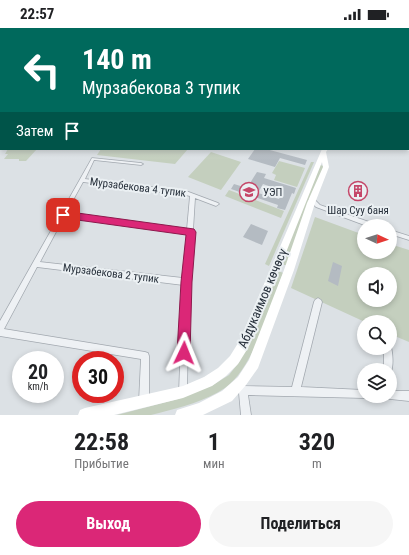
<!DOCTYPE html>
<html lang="ru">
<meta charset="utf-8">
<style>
body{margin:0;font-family:"Roboto Condensed",sans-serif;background:#f6f6f6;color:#202124;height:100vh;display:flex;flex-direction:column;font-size:15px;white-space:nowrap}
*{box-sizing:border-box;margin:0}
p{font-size:13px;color:#757577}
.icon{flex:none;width:22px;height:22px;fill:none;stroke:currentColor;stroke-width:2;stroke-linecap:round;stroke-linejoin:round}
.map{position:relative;height:387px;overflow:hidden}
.details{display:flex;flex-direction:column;background:#fff;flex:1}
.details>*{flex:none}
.guide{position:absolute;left:0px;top:0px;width:409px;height:122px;box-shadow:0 2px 6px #0003;background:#00695c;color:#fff;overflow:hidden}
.needle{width:26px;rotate:93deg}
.buttons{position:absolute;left:357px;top:191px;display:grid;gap:8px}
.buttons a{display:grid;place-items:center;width:40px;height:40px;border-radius:50%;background:#fff;box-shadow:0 2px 6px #0003;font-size:20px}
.speed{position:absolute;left:12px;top:323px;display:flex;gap:8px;font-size:20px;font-weight:700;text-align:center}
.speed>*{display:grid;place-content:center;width:52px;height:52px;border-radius:50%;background:#fff;box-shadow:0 2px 6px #0003;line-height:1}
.speed small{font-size:10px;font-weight:400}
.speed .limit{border:6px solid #d22;background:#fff;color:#111}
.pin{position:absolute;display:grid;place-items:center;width:34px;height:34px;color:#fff;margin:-17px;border-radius:8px;box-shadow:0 2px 6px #0006}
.me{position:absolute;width:44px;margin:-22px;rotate:2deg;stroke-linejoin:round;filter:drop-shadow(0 0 3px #0008)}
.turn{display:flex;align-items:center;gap:14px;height:84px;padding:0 16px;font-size:18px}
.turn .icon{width:52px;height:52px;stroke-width:2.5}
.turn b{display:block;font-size:28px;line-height:34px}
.then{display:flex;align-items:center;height:38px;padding:0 16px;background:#0003;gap:8px;font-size:15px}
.eta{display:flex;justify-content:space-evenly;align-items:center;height:68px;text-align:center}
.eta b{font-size:24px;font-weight:700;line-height:28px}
.action{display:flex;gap:8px;margin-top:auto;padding:8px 16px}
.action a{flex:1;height:46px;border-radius:24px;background:#db2777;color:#fff;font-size:16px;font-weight:700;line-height:46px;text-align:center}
.action a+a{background:#f6f6f6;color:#202124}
.status{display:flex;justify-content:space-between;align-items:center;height:28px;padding:0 20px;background:#fff;direction:ltr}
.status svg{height:11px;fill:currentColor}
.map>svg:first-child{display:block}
.green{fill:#c4cfbe;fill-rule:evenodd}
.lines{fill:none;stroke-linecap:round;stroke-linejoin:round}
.stream{stroke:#99b3c4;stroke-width:1}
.building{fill:#b4bbc2;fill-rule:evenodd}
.minor-casing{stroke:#a2a8af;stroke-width:1.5}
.minor{fill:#eef1f4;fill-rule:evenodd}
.secondary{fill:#fff;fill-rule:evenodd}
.route{fill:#db2777;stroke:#8e194d}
.labels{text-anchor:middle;stroke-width:4;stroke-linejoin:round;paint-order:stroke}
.street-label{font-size:11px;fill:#27303b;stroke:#ebf0f3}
.poi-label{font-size:11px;fill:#27303b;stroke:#ebf0f3;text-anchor:start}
.near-street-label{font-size:13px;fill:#27303b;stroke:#ebf0f3}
</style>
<div class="status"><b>22:57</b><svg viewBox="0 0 49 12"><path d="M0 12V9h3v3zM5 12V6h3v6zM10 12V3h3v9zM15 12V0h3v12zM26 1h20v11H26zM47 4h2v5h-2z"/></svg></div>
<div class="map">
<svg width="409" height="387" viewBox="0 0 409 387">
<rect width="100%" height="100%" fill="#dce1e5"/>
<path class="green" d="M8 121H37L26 133H19V131H4L8 126H5Z
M101 121H188L175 136 97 127Z
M211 124 241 134 221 162 188 149Z
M279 133 305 140 297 159 274 152 276 147 272 145Z
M311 134H314L269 238 265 236Z
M320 137 324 138 287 237H283L281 234Z
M229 162 284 183 281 190 225 168Z
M315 189 364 207V224H390V216L409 222V314L390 306V294H365L291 260ZM364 246H390V272H364Z
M279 243 283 245C270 279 254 339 225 360 206 373 181 379 159 385L151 387H117L178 371 213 357 229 347 240 333Z"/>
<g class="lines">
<path class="stream" d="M0 93 1 91"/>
</g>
<path class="building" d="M255 121H266L307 132 305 137 280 130 275 139 248 131Z
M257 144 266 146 264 150 296 160 294 166 292 165 285 182 277 180 278 177 231 161 234 156 247 160ZM263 156 283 163 279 171 258 165Z
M251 196 268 203 262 217 243 209Z
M333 234 342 238 338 258 328 253Z"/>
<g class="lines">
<g class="minor-casing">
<path id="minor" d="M408 82H409V84H408Z
M0 88H1V91H0Z
M408 93H409V96H408Z
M92 130 141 135 143 136 141 137 94 132 85 151 186 163 218 175 219 176 216 178 195 170 193 202 194 204 193 206 189 254 187 364 186 367 183 368 180 367 179 364 183 257 37 239 4 301 145 324 148 325 149 328V373L147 376 144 378 141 376 139 373 141 331 0 308V293ZM83 154 185 167 190 168 187 201 66 185ZM64 189 187 206 183 250 40 234Z
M312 170 314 171 320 177 375 196 376 198H367L316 179 309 172Z
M390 202 409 208V212L390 206Z
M318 270 321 272 322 274 301 359 364 362V368H368L367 369 364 370 248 367 251 387H241L239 365 237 361 238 358 241 357 243 358 292 359 314 274 315 272Z
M390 317C393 322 394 341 390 345V342H384V320H390Z
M390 363H409V373L390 371 387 370 386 368H390Z"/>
</g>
<use href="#minor" class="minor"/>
<path class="secondary" d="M1 109V113L0 114V110Z
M408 119H409V123L405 121H408Z
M322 121H328L326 124 329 139 315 175 294 242 258 340 246 357 232 373 203 387H175L177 382 199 375 222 363 238 349 249 332 284 242 307 175 323 139 322 134 248 320 238 336 226 348 212 358 183 370 114 387H78L80 382 85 380 183 358 204 349 218 340 230 328 240 312Z"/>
</g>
<linearGradient id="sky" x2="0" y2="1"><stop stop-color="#88b4da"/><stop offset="0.58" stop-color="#eff2f3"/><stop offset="1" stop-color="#eff2f3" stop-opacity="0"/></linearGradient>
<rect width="409" height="132" fill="url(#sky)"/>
<path class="route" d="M63 183 194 201 196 204 192 254 190 325 188 330 184 332 179 330 177 325 181 254 186 207 63 190 59 187Z"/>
<defs>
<g id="building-ring" transform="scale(1)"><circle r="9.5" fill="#ebf0f3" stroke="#c54769" stroke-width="1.5"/><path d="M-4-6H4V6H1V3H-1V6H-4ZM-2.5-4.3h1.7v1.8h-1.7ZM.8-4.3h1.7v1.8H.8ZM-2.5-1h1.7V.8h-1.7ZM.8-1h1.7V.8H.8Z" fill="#c54769"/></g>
<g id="university-ring" transform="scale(1)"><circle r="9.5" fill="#ebf0f3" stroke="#c54769" stroke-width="1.5"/><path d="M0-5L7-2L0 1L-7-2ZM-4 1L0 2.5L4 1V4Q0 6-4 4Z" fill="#c54769"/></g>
</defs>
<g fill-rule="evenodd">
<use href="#building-ring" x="358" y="163"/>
<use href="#university-ring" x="249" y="164"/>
</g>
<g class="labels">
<g class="street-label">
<text transform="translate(138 159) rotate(7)" y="4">Мурзабекова 4 тупик</text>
<text transform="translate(111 245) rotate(7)" y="4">Мурзабекова 2 тупик</text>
</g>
<g class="poi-label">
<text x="263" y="168">УЭП</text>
<text x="358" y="186" text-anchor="middle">Шар Суу баня</text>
</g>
<g class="near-street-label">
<text transform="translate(262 270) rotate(-67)" y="5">Абдукаимов көчөсү</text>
</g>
</g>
</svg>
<div class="buttons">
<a><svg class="needle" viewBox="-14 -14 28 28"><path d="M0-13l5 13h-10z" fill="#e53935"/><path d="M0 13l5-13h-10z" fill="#757577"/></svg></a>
<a><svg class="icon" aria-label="sound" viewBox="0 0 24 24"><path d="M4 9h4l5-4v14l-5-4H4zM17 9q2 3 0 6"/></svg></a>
<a><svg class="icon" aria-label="search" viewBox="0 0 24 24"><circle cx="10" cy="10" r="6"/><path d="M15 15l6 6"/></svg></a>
<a><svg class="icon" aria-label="layers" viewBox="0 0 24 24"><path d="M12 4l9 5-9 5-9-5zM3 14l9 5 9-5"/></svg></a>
</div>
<div class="speed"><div>20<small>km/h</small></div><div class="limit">30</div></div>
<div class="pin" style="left:63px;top:187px;background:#d93025"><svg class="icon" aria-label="arrive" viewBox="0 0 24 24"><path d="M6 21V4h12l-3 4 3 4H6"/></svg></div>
<svg class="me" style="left:184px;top:325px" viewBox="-20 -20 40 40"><path d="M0-17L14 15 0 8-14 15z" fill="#db2777" stroke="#fff" stroke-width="4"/></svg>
<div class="guide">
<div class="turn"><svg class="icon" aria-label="left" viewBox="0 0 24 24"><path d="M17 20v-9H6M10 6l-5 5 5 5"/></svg><div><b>140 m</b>Мурзабекова 3 тупик</div></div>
<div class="then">Затем<svg class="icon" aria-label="arrive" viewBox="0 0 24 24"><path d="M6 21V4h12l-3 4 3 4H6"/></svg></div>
</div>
</div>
<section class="details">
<div class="eta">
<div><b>22:58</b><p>Прибытие</p></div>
<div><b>1</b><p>мин</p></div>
<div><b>320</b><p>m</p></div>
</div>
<div class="action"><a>Выход</a><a>Поделиться</a></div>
</section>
